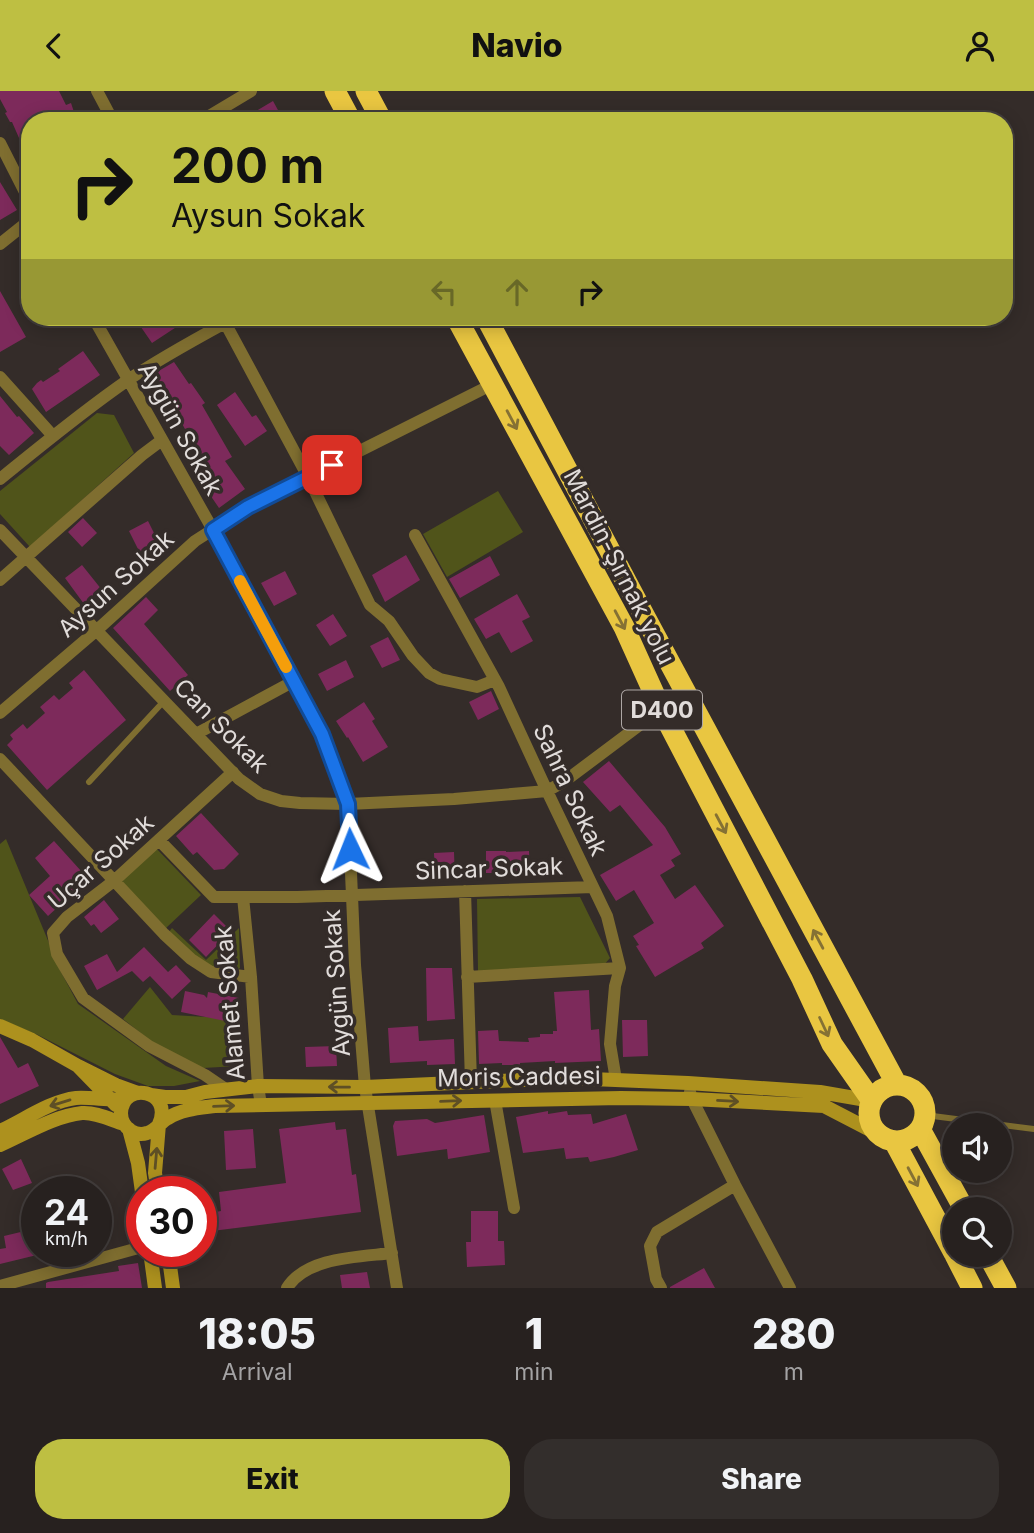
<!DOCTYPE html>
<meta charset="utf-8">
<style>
body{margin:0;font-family:Inter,sans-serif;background:#332e2c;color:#f1f3f6;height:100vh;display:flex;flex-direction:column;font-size:26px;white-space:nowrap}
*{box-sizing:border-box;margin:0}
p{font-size:23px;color:#a4a3a4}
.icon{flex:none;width:38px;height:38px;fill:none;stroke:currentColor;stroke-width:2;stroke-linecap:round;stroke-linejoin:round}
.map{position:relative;height:1197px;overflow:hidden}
.panel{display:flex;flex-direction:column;background:#27211f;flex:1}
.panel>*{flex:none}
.banner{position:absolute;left:21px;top:21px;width:992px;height:214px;border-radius:28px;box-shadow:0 4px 18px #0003,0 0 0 2px #433e3d;background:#bebf42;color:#111;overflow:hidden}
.fabs{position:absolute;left:942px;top:1022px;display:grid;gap:14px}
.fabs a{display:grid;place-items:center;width:70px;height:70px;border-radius:50%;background:#27211f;box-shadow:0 4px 18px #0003,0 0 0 2px #433e3d;font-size:35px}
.speed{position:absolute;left:21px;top:1085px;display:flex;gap:14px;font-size:35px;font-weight:700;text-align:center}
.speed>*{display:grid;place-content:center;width:91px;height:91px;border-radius:50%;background:#27211f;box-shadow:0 4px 18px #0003,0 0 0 2px #433e3d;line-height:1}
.speed small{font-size:18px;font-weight:400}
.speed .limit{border:10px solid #d22;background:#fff;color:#111}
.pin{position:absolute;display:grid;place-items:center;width:60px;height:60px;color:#fff;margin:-30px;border-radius:14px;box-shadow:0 4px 10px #0006}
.me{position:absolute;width:77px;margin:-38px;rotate:358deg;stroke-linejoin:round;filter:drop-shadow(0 0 5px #0008)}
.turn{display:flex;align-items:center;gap:24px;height:147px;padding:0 35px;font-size:32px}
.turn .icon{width:91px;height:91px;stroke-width:2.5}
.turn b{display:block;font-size:49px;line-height:60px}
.lanes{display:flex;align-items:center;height:66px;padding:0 35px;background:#0003;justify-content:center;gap:35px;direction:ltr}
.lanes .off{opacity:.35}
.eta{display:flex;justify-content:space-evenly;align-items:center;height:119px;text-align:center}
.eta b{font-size:42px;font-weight:800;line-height:49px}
.primary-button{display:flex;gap:14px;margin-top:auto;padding:14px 35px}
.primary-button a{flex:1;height:80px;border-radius:28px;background:#bebf42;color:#111;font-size:28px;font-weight:800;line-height:80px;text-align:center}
.primary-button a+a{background:#332e2c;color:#f1f3f6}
header{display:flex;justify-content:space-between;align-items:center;height:91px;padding:0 35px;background:#bebf42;color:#111;font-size:32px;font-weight:800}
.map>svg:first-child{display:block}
.green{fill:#50541a}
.building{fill:#7d2a5b}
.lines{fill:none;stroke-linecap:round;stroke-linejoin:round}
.lane{stroke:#7f6e30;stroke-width:6}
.street{stroke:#7f6e30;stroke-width:12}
.secondary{stroke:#ad911e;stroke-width:14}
.highway{stroke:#e9c641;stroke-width:21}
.oneway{stroke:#857134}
.oneway2{stroke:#5e4f25}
.route-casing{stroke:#114b97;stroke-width:18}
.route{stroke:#1a73e8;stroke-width:12}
.slow{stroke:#f59e0b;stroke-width:12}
.labels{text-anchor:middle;stroke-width:7;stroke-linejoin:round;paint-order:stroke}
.shield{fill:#342c29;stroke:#ada7a5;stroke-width:2}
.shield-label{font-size:23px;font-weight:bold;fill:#e1dcda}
.street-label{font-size:24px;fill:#e1dcda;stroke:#342c29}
</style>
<header><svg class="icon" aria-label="back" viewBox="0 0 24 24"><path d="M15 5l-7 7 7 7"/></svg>Navio<svg class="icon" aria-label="person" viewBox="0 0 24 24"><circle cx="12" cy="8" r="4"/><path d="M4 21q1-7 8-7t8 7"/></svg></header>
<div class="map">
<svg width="1034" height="1197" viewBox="0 0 1034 1197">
<rect width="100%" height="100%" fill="#342c29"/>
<path class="green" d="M97 322 114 324 134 362 30 456 0 423V400Z
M498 400 523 441 447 486 423 443Z
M6 748 61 881 78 913 166 975 200 990 174 995H148L115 983 38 944 0 928V753Z
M154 755 201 804 166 837 119 788Z
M580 806 610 867 602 876 478 880 477 808Z
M172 837 206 869 239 837 240 877 235 881 207 876 169 841Z
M150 896 172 924 241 928 238 975 203 977 156 954 123 928Z"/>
<path class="building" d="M0 0H59L66 14 71 12 77 30H30V72L12 31H10L5 22 7 21 0 8Z
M273 10 284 30H239Z
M0 91 17 119 0 129Z
M0 200 26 246 0 261Z
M134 226H205L188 237 184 231 152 252Z
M83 260 100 284 46 321 32 298 37 292 41 289 43 291 60 280 58 278Z
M174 271 189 293 191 292 205 312 202 314 232 366 225 370 245 398 219 417 204 395 212 390 196 359H197L181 331 178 333 163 311 166 309 150 285Z
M235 301 252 326 256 324 267 340 245 355 217 314Z
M0 305 17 326 19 325 34 342 9 364 0 355Z
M83 427 97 442 82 456 68 441Z
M148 430 161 456 142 466 129 440Z
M406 464 420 489 385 511 372 484Z
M490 465 500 484 460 507 449 488Z
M82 474 102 499 84 513 65 487Z
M285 480 297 503 274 515 261 492Z
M517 503 530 526 522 530 533 550 511 562 499 541 486 548 474 528Z
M146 506 158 519 144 533 188 584 170 600 113 537Z
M333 523 347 545 330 555 316 534Z
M388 546 400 569 382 577 370 555Z
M346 569 354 586 327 600 318 583Z
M84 579 126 629 47 699 7 654 13 648 10 644 23 633 27 638 45 622 40 616 54 604 59 609 73 597 69 592Z
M491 600 499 618 478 629 469 611Z
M364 611 375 628 372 630 388 656 363 671 348 646 347 647 336 630Z
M609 670 665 736 681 763 671 769 675 775 660 784 675 808 695 794 724 835 701 852 704 857 655 886 636 855 639 854 633 845 654 832 634 799 616 810 600 784 653 754 620 714 610 721 583 691Z
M201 722 239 763 224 778 214 779 197 761 193 764 176 745Z
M54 750 91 791 72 808 70 805 48 825 29 804 50 785 35 767Z
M486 760H506V761L529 760 530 782H486Z
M454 761 455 789H435L434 762Z
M104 809 119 828 101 842 94 833 91 835 84 826Z
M214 823 231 840 206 866 189 849Z
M144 856 168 881 176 874 191 890 172 908 150 885 143 891 132 880 97 899 84 875 107 863 117 881Z
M426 877H452L455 928 427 930Z
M589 899 591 939 599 938 601 970 555 972V970L520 972V974H502V972L479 973 478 940 498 939 499 950 529 951 528 947 540 946V943H553V940H557L554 901Z
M185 900 204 904 207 907 208 901 239 907 235 932 181 921Z
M622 929H647L648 965 623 966Z
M418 935 419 950 454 948 455 973 427 974V970L390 972 388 937Z
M0 946 18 977 28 972 39 995 0 1013Z
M336 955 337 975 306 976 305 956Z
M548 1020V1023L567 1020 568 1024 591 1023 593 1033 626 1023 638 1059 614 1066 590 1071 588 1066 566 1068 564 1057 523 1062 516 1026Z
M484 1024 490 1061 448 1068 447 1058 397 1065 393 1035 395 1030 427 1028 435 1032Z
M335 1031 336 1039 346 1038 352 1084 356 1083 361 1121 212 1140 210 1122 221 1120 219 1101 286 1092 279 1038Z
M253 1038 256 1077 226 1079 224 1040Z
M21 1068 32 1092 13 1099 2 1078Z
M37 1116V1164L0 1173V1158L6 1157 4 1145 29 1139 23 1120Z
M471 1120H498V1150H504L505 1174 467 1176 466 1151H471Z
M138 1172 142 1197H46V1192L48 1191 119 1180 118 1175Z
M704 1177 715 1197H670V1196Z
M367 1181 370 1197H342L340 1184Z"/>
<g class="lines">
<path class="lane" d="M89 691 164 610
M925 1024 1034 1038"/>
<path class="street" d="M97 0 113 30
M201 30 251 0
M0 52 30 111
M0 153 30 129
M93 226 213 439 322 643 348 713 355 874 365 996 397 1197
M222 226 308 386 370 514 389 530 413 565 429 582 440 588 477 596 495 589
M0 286 53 345
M0 388C42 354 83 320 128 289 159 268 192 250 225 232
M0 439 239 688 260 703 281 710 300 712 348 713 454 708 547 700 565 690 661 618
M415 444 499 596 547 700 607 825 620 877 615 895 610 953 616 989
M0 489 142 364 162 349
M0 622 97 539 195 450 248 416 493 293
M196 643 294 590
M0 668 164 843 191 868 211 881 251 886
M159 749 214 806H297L593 796
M465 800 471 991
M243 806 251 886 258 995 261 1014
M467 886 620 877
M227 999 205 984 149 955 83 907 57 863 53 842 67 826 115 789 233 681
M690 1001 692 1008 735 1094 790 1197
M495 1009 514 1117
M0 1195 142 1156
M287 1197C306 1166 359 1166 392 1162
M661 1197 656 1188 650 1155 657 1141 735 1094"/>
<path class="secondary" d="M0 935 32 949 78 975
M151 1004 165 1006H186L205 1001 258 995 365 996 567 987 688 992 820 1001 872 1010
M116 1014 78 975 116 994 138 1002
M129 1038 138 1072 142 1101
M0 1040C24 1029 50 1010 76 1007 93 1006 110 1010 126 1008
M0 1054C25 1043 54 1025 82 1022 96 1021 111 1029 124 1033
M158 1101 155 1082 159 1033C174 999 123 989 121 1022 121 1029 125 1036 131 1040 136 1043 141 1044 147 1042 156 1040 160 1031 168 1027 182 1018 200 1017 215 1015L621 1007 692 1008 824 1015 878 1043
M150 1160 155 1197
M168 1160 173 1197"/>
<path class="highway" d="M335 0 351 30
M366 0 382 30
M456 226 624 536 661 618 802 888 832 953 872 1010
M486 226 644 524 897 994
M869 1022a28 28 0 1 1 56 0a28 28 0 1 1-56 0Z
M920 1038 964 1118
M894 1050 954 1162
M955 1164 972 1197
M988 1164 1006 1197"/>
</g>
<defs><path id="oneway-shaft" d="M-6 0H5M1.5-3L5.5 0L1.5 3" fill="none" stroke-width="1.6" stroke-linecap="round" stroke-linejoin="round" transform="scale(1.75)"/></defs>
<g class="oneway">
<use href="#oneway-shaft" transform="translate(512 329) rotate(62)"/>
<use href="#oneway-shaft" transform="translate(620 529) rotate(62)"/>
<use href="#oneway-shaft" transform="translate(721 733) rotate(62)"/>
<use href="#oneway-shaft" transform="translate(818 848) rotate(-118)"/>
<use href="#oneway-shaft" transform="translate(824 936) rotate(65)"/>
<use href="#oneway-shaft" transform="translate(913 1086) rotate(62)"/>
</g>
<g class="oneway2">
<use href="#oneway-shaft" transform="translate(339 996) rotate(-179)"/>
<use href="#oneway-shaft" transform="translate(451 1010) rotate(-2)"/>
<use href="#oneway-shaft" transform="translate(728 1010) rotate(3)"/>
<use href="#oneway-shaft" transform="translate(60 1012) rotate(163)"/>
<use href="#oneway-shaft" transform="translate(224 1015) rotate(-2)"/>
<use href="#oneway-shaft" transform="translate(156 1067) rotate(-85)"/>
</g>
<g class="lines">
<g class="route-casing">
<path id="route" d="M332 374 248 416 213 439 322 643 348 713 350 758"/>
</g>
<use href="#route" class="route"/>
<path class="slow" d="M240 490 286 576"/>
</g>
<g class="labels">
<rect class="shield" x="622" y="599.5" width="80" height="39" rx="5"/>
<g class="shield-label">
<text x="662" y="627">D400</text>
</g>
<g class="street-label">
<text transform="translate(180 338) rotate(61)" y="8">Aygün Sokak</text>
<text transform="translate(619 476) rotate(63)" y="8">Mardin-Şırnak yolu</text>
<text transform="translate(116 493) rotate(-42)" y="8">Aysun Sokak</text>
<text transform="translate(221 635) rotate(45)" y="8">Can Sokak</text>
<text transform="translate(570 699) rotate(65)" y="8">Sahra Sokak</text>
<text transform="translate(101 771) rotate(-41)" y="8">Uçar Sokak</text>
<text transform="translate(489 778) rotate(-2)" y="8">Sincar Sokak</text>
<text transform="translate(337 892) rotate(-94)" y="8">Aygün Sokak</text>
<text transform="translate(230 912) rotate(-95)" y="8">Alamet Sokak</text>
<text transform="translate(519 986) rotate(-1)" y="8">Moris Caddesi</text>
</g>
</g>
</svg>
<div class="fabs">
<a><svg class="icon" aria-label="sound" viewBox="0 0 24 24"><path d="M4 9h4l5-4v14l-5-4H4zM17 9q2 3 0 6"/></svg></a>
<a><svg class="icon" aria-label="search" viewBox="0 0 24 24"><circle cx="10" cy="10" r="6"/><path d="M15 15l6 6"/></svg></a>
</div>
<div class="speed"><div>24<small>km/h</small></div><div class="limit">30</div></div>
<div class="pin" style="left:332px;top:374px;background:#d93025"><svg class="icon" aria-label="arrive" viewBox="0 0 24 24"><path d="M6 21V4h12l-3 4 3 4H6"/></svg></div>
<svg class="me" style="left:350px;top:758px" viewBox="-20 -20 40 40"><path d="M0-17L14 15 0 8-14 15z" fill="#1a73e8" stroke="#fff" stroke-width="4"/></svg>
<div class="banner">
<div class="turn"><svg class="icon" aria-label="right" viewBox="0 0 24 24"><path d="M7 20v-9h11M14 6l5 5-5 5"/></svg><div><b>200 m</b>Aysun Sokak</div></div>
<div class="lanes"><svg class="icon off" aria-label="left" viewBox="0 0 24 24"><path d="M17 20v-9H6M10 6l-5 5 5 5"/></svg><svg class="icon off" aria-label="ahead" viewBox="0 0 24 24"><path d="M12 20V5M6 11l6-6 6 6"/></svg><svg class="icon" aria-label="right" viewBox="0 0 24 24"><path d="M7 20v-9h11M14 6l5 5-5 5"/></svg></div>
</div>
</div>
<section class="panel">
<div class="eta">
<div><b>18:05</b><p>Arrival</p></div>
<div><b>1</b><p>min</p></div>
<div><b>280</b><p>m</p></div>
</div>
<div class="primary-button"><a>Exit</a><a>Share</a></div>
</section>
